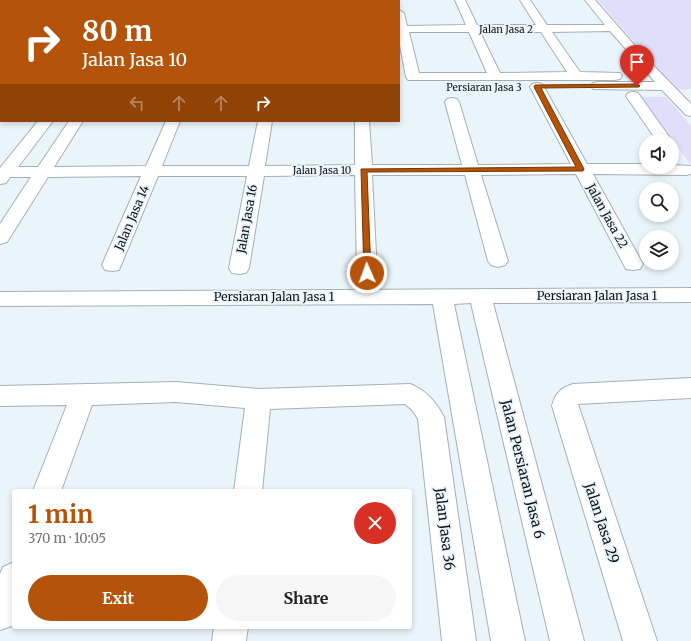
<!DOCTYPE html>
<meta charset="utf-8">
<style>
body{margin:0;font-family:Merriweather,serif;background:#f6f6f6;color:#202124;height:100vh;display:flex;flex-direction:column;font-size:15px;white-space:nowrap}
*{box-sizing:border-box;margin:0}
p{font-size:13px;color:#757577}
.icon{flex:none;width:22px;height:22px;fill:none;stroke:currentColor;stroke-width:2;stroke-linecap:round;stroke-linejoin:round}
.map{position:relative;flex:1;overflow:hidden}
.drawer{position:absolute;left:12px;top:489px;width:400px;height:140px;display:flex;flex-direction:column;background:#fff;border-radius:4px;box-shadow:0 2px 6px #0003}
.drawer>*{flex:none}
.guide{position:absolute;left:0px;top:0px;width:400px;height:122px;box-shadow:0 2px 6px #0003;background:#b45309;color:#fff;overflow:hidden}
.buttons{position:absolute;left:639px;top:134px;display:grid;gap:8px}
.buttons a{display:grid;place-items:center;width:40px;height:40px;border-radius:50%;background:#fff;box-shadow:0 2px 6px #0003;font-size:20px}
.pin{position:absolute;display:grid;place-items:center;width:34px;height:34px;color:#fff;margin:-41px -17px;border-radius:50% 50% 50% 0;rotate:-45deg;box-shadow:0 0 4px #0007}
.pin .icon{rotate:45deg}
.me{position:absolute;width:44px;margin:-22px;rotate:358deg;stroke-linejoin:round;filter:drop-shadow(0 0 3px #0008)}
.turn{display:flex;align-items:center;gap:14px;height:84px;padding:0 16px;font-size:18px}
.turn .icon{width:52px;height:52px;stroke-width:2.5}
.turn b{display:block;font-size:28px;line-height:34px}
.lanes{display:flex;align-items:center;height:38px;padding:0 16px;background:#0003;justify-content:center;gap:20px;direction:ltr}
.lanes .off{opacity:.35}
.round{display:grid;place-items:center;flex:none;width:42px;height:42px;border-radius:21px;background:#f6f6f6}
.overview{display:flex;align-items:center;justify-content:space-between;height:68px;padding:0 16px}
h1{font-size:24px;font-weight:700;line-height:30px;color:#b45309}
.action{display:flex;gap:8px;margin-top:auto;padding:8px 16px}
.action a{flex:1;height:46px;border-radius:24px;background:#b45309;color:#fff;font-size:16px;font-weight:700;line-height:46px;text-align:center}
.action a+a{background:#f6f6f6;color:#202124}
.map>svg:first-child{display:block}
.green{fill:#e0defa}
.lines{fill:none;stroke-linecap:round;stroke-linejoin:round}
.minor-casing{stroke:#a6afb6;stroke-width:2}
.minor{fill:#fff;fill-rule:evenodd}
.route{fill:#b45309;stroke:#753606}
.labels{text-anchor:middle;stroke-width:3.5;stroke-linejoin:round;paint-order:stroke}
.far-street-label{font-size:10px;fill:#131618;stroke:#eaf4fb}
.street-label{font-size:12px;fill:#131618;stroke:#eaf4fb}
.near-street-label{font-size:14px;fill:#131618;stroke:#eaf4fb}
</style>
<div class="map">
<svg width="691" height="641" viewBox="0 0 691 641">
<rect width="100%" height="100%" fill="#eaf4fb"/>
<path class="green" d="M598 0H691V89L675 90Z
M641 97H666L691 126V165Z"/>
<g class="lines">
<g class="minor-casing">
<path id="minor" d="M235 0H245V1H235Z
M288 0H298V1H288Z
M329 0H339V1H329Z
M455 0H465L477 25H536L520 0H530L547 25H605L585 0H595L643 55 691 104V116L686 115 662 90 593 89 591 86 593 83 598 82H655L610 31 552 32 580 72 620 73 622 76 620 79 615 80H408L406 77 399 40V10L404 13 407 26 466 25ZM409 32H469L487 73H419ZM480 32H541L567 72 500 73Z
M537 83 542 84 544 87 587 164H646V167H672V165L691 166V174L686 175 593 174 643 264 640 269 633 270 626 269 576 174 481 175 508 261 505 265 498 267 491 265 488 261 465 175H372L377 273 374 278 367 280 360 278 357 273 355 175 264 176 249 268 246 273 239 274 232 273 229 268 247 176H158L119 270 112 271 105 270 102 265 141 176 48 177 7 242 0 244V224L31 177H10L6 183 0 184V168L38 121H53L18 167H38L69 121H83L54 167 146 166 166 121H180L162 166H249L258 121H272L265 166 355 165V121H369L372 165H462L445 102 447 99 452 98 457 99 459 102 478 165 571 164 530 87 532 84Z
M633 92 638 93 670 138 673 141 672 142 657 141 626 96 628 93Z
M691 288V302L493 303 584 641H550L471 303 454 304 525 641H491L433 304 0 306V292Z
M691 378V398L578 404 657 641H623L552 406C555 393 561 388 573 384Z
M176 382 259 389 410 384C426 390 436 402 444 417L476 641H442L418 419 412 410 405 404 270 409 262 491H234L245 408 176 402 92 405 61 491H33L67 405 0 406V386Z
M14 562V620L12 626 0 630V574L3 567Z
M214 627H248L246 641H212Z"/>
</g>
<use href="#minor" class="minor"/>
</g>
<path class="route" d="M637 84 640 86 639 87 541 88 584 169 583 171 367 172 371 273 370 275H364L361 169 576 167 534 87 535 85Z"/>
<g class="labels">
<g class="far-street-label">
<text x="506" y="33">Jalan Jasa 2</text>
<text x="484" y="91">Persiaran Jasa 3</text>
<text x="322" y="174">Jalan Jasa 10</text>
</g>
<g class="street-label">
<text transform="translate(607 216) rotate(61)" y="4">Jalan Jasa 22</text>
<text transform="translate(132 218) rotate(-67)" y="4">Jalan Jasa 14</text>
<text transform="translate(247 219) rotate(-80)" y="4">Jalan Jasa 16</text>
<text x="597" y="300">Persiaran Jalan Jasa 1</text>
<text x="274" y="301">Persiaran Jalan Jasa 1</text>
</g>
<g class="near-street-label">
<text transform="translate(523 469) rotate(76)" y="5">Jalan Persiaran Jasa 6</text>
<text transform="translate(602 523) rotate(72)" y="5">Jalan Jasa 29</text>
<text transform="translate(445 529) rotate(83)" y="5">Jalan Jasa 36</text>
</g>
</g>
</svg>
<div class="buttons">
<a><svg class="icon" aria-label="sound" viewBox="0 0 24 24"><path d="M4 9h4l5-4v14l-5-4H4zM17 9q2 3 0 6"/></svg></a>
<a><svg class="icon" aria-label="search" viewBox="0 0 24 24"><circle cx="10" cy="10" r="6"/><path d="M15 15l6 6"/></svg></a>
<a><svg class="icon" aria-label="layers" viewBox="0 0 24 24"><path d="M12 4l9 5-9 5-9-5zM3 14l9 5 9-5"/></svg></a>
</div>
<div class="pin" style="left:637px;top:86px;background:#d93025"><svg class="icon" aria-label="arrive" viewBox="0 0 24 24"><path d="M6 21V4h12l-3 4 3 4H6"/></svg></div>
<svg class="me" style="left:367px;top:273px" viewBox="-20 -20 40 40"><circle r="17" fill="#b45309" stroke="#fff" stroke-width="3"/><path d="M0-11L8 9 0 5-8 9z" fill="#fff"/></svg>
<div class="guide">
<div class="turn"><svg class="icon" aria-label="right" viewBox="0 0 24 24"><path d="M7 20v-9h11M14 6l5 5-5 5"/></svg><div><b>80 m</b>Jalan Jasa 10</div></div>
<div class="lanes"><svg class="icon off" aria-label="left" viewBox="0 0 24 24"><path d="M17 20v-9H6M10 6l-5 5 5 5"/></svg><svg class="icon off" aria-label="ahead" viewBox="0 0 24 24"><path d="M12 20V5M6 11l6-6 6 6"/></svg><svg class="icon off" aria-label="ahead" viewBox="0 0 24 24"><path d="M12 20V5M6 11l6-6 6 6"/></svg><svg class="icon" aria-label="right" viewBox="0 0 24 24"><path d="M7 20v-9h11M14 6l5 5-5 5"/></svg></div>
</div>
<section class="drawer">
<div class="overview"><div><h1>1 min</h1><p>370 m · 10:05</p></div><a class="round" style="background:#d93025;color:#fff"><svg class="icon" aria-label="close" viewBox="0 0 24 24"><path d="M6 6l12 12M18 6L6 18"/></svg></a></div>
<div class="action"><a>Exit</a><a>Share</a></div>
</section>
</div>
